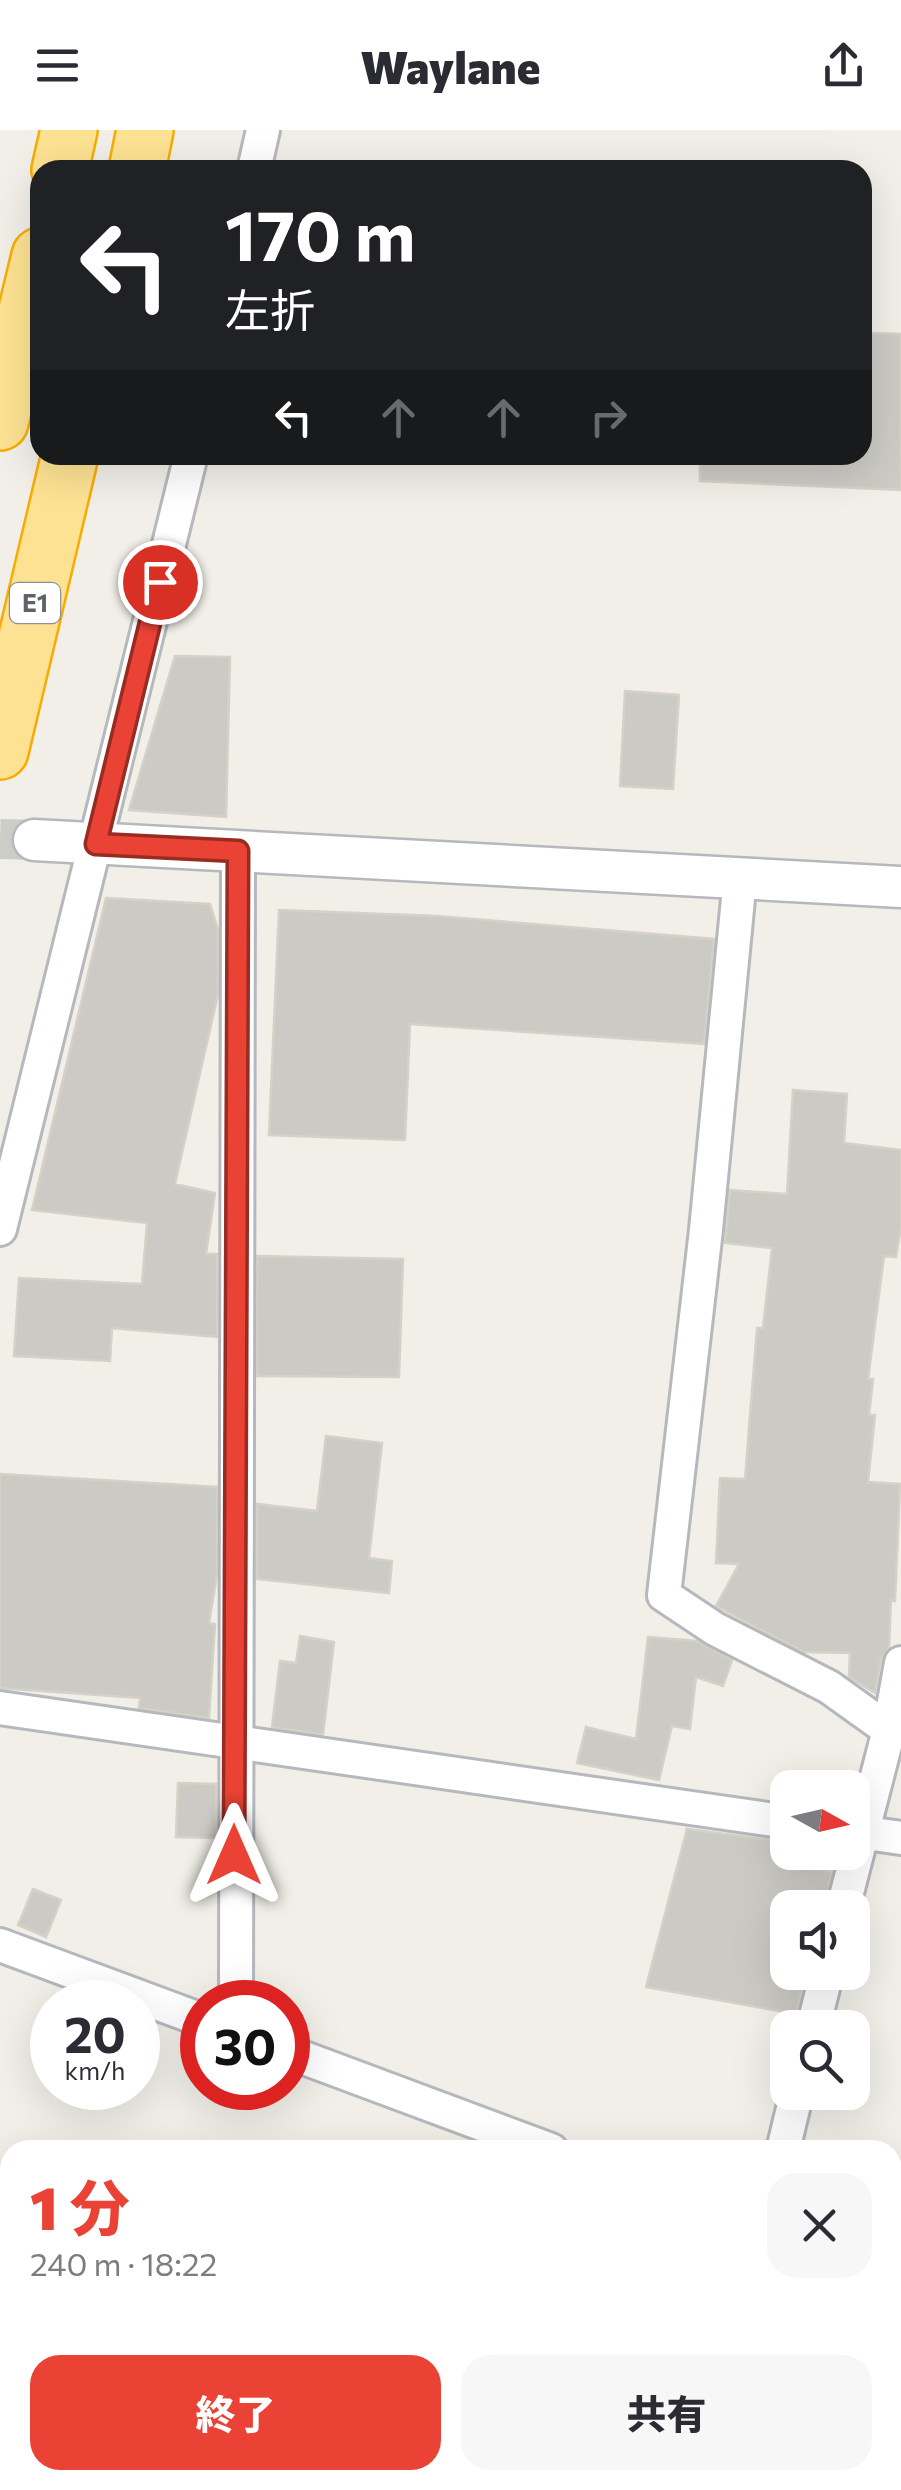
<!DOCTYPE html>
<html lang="ja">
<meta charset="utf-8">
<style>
body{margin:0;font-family:Commissioner,"Noto Sans JP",sans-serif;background:#f7f7f7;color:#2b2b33;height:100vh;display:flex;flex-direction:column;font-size:38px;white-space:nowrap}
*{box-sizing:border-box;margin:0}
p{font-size:32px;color:#7c7c81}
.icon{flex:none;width:55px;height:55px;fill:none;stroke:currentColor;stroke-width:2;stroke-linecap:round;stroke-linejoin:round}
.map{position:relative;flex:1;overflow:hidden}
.drawer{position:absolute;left:0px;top:2010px;width:902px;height:350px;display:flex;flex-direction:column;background:#fff;border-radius:30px 30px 0 0;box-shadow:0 10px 40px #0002}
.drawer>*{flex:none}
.top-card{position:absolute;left:30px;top:30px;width:842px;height:305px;border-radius:30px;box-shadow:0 10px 40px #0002;background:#202124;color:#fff;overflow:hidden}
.needle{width:65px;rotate:98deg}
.tools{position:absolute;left:770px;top:1640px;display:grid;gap:20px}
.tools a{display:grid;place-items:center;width:100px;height:100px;border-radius:20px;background:#fff;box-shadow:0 10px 40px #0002;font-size:50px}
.speed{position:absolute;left:30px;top:1850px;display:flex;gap:20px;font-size:50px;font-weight:700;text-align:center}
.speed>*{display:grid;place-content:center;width:130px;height:130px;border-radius:50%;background:#fff;box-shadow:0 10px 40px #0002;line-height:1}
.speed small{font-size:25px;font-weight:400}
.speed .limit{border:15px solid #d22;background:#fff;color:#111}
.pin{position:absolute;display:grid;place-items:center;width:85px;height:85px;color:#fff;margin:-42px;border:5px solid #fff;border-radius:50%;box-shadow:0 2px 10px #0007}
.me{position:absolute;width:110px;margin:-55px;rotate:0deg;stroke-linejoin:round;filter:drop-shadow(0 0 8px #0008)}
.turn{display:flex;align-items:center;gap:35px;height:210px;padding:0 30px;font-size:45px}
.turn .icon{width:130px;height:130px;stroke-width:2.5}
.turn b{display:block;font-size:70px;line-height:85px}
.lanes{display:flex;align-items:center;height:95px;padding:0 30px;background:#0003;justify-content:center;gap:50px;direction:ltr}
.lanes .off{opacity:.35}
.round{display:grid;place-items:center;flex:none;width:105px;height:105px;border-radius:30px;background:#f7f7f7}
.summary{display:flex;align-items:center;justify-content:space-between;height:170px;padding:0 30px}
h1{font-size:60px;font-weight:800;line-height:75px;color:#ea4335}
.button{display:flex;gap:20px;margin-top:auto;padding:20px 30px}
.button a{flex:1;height:115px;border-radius:30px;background:#ea4335;color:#fff;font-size:40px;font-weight:800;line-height:115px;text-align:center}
.button a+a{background:#f7f7f7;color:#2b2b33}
header{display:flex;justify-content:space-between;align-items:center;height:130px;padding:0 30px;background:#fff;font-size:45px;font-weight:800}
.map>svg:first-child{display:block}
.building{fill:#cccac5;stroke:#d6d1c6;stroke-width:2.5}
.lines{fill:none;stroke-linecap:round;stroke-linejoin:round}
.tertiary-tunnel{stroke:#ccccc8;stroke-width:40;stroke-dasharray:40 20;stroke-linecap:butt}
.minor-casing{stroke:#b5b8bc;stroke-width:38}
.tertiary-casing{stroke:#b5b8bc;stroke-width:45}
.motorway-casing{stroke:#f9ab00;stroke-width:60}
.minor{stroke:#fff;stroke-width:32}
.tertiary{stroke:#fff;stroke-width:40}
.motorway{stroke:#fde293;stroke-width:55}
.route-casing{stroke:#982c22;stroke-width:25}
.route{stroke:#ea4335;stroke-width:18}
.labels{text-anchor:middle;stroke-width:8;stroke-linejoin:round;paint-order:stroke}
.shield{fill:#fff;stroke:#8f9295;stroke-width:2.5}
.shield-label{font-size:25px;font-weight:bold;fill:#5f6368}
</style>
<header><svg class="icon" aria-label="menu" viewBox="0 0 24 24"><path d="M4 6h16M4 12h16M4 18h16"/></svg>Waylane<svg class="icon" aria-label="share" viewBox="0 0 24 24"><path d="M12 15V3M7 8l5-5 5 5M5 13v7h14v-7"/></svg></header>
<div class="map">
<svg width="901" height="2360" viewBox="0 0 901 2360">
<rect width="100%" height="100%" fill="#f1efe8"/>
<path class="building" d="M862 203 901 204V360L700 351V325H862Z
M175 526 230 527 226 687 129 680Z
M625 561 679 565 673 659 620 656Z
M106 768 210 774 218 800V864L175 1054 215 1063 206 1124H217V1207L112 1198 110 1231 14 1226 19 1148 142 1154 147 1093 32 1080Z
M279 780 437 786 714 809 704 914 410 894 405 1010 269 1005Z
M793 960 847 964 844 1013 901 1020V1097L896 1127 884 1126 868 1249H873L869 1285H875L868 1352 900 1354 895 1471 891 1470 889 1518 881 1529 875 1563 849 1547 850 1523 804 1522 716 1476 739 1434 716 1433 720 1348 745 1349 757 1198H763L772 1118 725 1113 730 1060 787 1064Z
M257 1126 403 1129 399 1247 257 1246Z
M326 1306 382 1313 369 1428 392 1431 389 1463 257 1449V1374L317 1381Z
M0 1344 217 1357V1445L209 1493 215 1494 209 1588 139 1578 140 1568 0 1558Z
M300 1506 334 1512 323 1605 272 1597 280 1531 296 1533Z
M648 1507 697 1511 732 1530 723 1556 696 1547 690 1599 672 1596 659 1650 577 1633 586 1597 636 1609Z
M178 1653 216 1654V1708L176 1707Z
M687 1699 788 1712V1722H804L801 1736 832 1742 824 1778H788V1842H806L796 1884 646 1857Z
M33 1759 61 1770 46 1807 18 1795Z"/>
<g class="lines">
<path class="tertiary-tunnel" d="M0 709 34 710"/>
<g class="minor-casing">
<path id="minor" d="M254 40 263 0
M740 748 706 1100 664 1465 715 1499 829 1557 889 1600
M0 1099 191 325
M0 1578 788 1692
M852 1701 901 1708
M843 1778 889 1600 901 1533
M0 1815 202 1890
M236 1872 238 721
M813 1898 827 1842
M288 1922 551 2020
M783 2020 797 1962
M892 2147 901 2150"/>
</g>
<g class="tertiary-casing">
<path id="tertiary" d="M34 710 901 757"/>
</g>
<g class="motorway-casing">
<path id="motorway" d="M60 40 69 0
M137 40 145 0
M0 292 40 126
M0 621 70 325"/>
</g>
<use href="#minor" class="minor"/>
<use href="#tertiary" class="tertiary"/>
<use href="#motorway" class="motorway"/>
</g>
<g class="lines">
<g class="route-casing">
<path id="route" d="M160 452 96 714 238 721 234 1725"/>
</g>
<use href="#route" class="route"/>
</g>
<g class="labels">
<rect class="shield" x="10" y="453" width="50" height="40" rx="8"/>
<g class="shield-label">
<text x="35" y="482">E1</text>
</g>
</g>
</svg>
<div class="tools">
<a><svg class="needle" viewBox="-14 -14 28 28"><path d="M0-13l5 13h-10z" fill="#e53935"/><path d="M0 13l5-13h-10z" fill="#7c7c81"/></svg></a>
<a><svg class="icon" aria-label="sound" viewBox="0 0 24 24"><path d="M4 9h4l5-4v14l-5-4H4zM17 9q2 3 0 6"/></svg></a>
<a><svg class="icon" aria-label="search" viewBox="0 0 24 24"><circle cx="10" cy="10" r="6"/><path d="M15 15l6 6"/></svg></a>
</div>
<div class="speed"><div>20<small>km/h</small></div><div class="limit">30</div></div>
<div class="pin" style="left:160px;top:452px;background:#d93025"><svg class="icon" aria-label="arrive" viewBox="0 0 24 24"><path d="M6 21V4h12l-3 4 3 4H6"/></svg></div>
<svg class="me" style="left:234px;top:1725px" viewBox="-20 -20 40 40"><path d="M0-17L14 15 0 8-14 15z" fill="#ea4335" stroke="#fff" stroke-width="4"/></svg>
<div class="top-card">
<div class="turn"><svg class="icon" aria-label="left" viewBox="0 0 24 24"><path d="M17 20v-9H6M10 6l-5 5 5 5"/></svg><div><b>170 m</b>左折</div></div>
<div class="lanes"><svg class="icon" aria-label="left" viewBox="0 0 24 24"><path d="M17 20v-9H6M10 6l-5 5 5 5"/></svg><svg class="icon off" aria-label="ahead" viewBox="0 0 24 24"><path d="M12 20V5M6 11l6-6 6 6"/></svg><svg class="icon off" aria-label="ahead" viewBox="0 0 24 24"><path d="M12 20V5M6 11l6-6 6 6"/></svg><svg class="icon off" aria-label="right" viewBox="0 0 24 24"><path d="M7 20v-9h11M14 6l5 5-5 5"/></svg></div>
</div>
<section class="drawer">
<div class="summary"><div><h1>1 分</h1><p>240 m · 18:22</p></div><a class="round"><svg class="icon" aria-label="close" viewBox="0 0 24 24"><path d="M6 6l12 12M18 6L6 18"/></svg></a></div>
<div class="button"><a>終了</a><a>共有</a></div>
</section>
</div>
